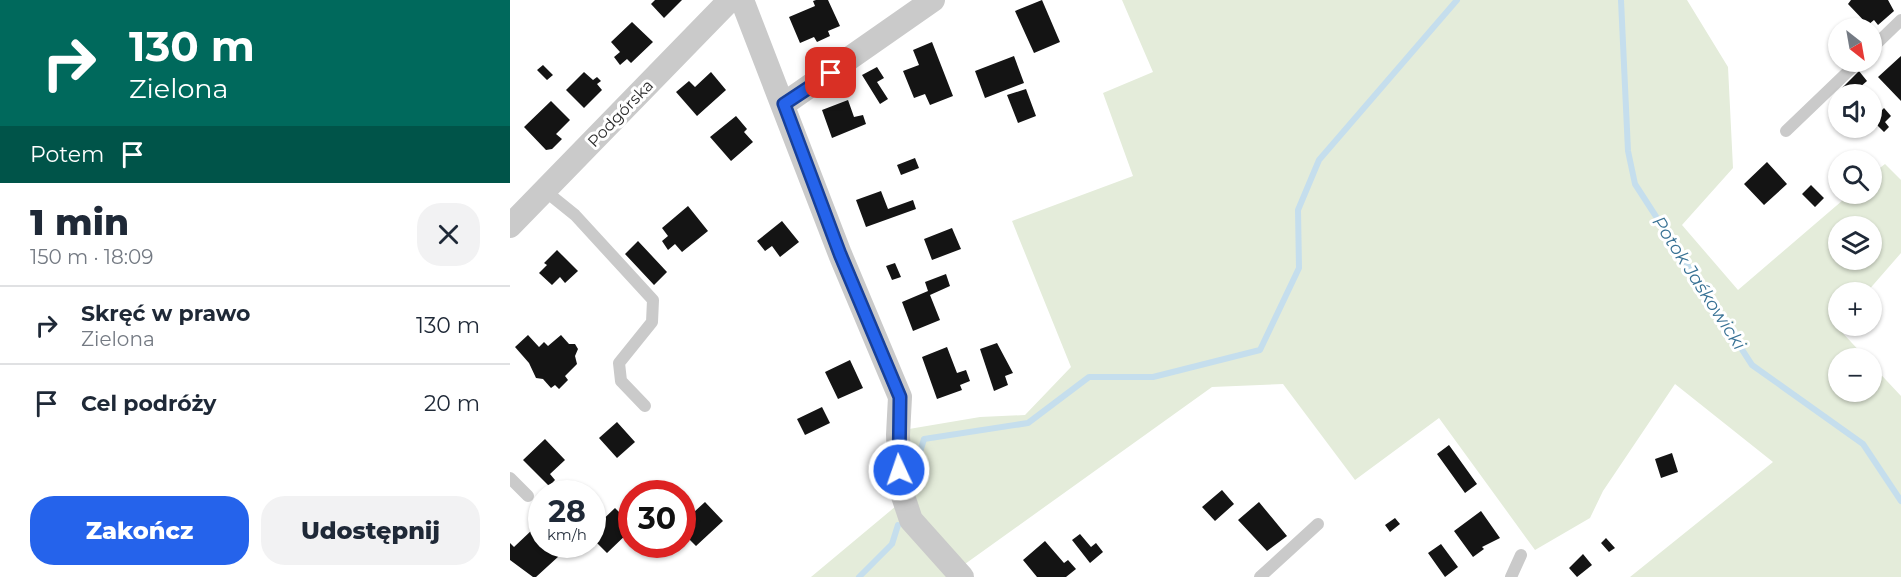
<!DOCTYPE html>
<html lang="pl">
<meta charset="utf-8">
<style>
body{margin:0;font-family:Montserrat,sans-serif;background:#f2f2f3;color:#1f2937;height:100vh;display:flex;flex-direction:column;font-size:22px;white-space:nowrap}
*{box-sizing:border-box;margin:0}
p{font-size:20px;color:#747a83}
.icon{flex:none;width:33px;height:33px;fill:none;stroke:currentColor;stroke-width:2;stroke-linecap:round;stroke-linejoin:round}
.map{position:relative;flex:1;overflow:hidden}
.panel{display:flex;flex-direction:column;background:#fff;width:510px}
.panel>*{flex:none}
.top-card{background:#00695c;color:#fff;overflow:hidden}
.needle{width:39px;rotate:149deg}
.controls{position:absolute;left:1318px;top:18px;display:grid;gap:12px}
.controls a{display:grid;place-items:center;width:54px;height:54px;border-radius:50%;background:#fff;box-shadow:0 2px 4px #0004;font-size:30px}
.speed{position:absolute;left:18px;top:480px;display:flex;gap:12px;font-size:30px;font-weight:700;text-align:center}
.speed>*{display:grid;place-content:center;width:78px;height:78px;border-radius:50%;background:#fff;box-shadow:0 2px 4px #0004;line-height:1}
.speed small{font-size:15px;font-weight:400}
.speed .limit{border:9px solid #d22;background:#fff;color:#111}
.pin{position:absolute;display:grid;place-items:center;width:51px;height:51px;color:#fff;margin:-26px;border-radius:12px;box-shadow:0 3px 9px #0006}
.me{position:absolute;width:66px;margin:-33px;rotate:357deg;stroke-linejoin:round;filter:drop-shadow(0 0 4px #0008)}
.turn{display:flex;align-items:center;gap:21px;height:126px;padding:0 30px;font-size:27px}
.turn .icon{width:78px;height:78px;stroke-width:2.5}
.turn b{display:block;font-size:42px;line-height:51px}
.then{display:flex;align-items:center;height:57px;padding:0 30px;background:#0003;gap:12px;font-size:22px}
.round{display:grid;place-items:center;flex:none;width:63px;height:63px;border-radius:24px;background:#f2f2f3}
.head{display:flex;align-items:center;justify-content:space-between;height:102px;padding:0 30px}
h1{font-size:36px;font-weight:800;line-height:45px}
.button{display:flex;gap:12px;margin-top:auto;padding:12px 30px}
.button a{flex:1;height:69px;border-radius:24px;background:#2563eb;color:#fff;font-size:24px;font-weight:800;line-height:69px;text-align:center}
.button a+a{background:#f2f2f3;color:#1f2937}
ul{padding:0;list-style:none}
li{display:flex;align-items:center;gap:18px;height:78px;padding:0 30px;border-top:2px solid #e0e1e3}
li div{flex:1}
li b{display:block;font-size:22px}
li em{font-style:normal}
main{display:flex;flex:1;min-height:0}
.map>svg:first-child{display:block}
.green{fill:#e4ecda;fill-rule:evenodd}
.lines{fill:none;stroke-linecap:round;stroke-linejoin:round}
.stream{stroke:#c5deed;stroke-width:6}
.building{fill:#141414}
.lane{stroke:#cacaca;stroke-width:12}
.street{stroke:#cacaca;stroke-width:24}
.route-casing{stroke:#184099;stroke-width:15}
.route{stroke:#2563eb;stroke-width:10}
.labels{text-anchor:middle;stroke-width:6;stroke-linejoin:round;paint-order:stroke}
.street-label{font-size:16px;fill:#2d2d2d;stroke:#fff}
.water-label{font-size:18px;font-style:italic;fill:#377194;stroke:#fff}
</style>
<main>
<section class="panel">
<div class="top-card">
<div class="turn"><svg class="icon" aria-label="right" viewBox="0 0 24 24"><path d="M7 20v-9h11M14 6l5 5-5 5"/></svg><div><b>130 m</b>Zielona</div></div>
<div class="then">Potem<svg class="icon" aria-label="arrive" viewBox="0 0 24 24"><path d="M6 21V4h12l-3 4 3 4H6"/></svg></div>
</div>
<div class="head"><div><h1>1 min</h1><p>150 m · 18:09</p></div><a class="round"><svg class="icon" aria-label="close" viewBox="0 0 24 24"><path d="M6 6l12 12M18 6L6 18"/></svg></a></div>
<ul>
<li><svg class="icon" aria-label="right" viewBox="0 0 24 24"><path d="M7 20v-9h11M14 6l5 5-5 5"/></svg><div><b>Skręć w prawo</b><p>Zielona</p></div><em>130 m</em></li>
<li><svg class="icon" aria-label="arrive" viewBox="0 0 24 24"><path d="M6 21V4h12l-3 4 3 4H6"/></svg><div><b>Cel podróży</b></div><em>20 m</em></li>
</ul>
<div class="button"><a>Zakończ</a><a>Udostępnij</a></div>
</section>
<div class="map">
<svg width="1391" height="577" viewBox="0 0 1391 577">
<rect width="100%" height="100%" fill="#fff"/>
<path class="green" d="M612 0H1177L1218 67 1223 168 1172 225 1228 290 1340 194H1362V174L1375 164 1391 180V253L1357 292H1329L1327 327 1356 358H1329V392H1362V365L1391 396V577H1120L1263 462 1165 384 1093 491 1080 518 1025 550 929 418 845 480 773 384 702 387 455 564 408 513 399 480V429L470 417 515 415 561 367 502 221 623 176 593 93 643 72ZM1329 226H1362V260H1329Z
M386 506 448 577H301Z"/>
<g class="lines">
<path class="stream" d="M1111 0 1118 151 1125 184 1242 365 1353 444 1391 501
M402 478 414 439 518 423 579 377H643L750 350 789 268 788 210 809 160 947 0
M349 577 382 544 388 525"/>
</g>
<path class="building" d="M145 0H172L154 18 141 4Z
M306 0H318L330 26 318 31 320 36 307 42 304 37 290 43 279 17 305 6 303 1Z
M532 0 550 42 524 53 505 11Z
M1341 0H1378L1384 11 1368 25 1364 20 1358 25 1338 4Z
M122 22 143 42 121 63 117 59 110 65 104 57 110 52 101 42Z
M422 42 443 96 420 105 415 94 404 98 393 71 409 65 403 50Z
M504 56 514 83 475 98 465 71Z
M1391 56V101L1368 77Z
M33 65 43 75 37 80 27 70Z
M367 67 374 78 367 82 378 99 370 104 352 75Z
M1349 71 1357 81 1342 94H1326Z
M74 72 83 80 87 77 91 81 87 84 92 90 74 108 56 90Z
M201 72 216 90 187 116 166 92 179 81 185 87Z
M516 89 526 116 508 123 497 95Z
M338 100 344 117 353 115 356 124 322 138 312 110Z
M41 101 60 120 46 134 52 139 42 149 36 150 14 127Z
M1374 108 1381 116 1375 122 1379 127 1374 132 1362 120Z
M226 116 237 129 234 132 243 142 221 161 200 137Z
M405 158 409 168 391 175 387 165Z
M1257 162 1277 184 1254 205 1234 184Z
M1301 185 1314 198 1305 207 1292 194Z
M371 191 378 209 403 200 406 209 356 227 346 200Z
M178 206 198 231 172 252 165 244 158 250 152 241 158 236 152 228Z
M272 221 289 242 270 257 262 246 255 251 247 241Z
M442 228 451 249 422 260 414 239Z
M128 241 157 272 144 285 115 254Z
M47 250 68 271 55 283 50 277 42 285 29 273 37 265 34 263Z
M385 263 391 277 382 280 376 266Z
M436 274 440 286 420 295 430 320 403 331 392 302 418 291 415 282Z
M18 335 29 347 34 342 38 346 51 335 59 344H65L68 349 65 356 67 364 55 376 58 380 49 389 45 385 41 388 33 379 26 378 19 363 5 347Z
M487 343 503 373 495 376 498 385 484 391 470 349Z
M437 347 447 373 456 370 460 381 450 385 452 390 427 399 412 357Z
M340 360 353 388 328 399 315 372Z
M312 407 320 423 295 435 287 419Z
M107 422 125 442 107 458 89 438Z
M35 439 55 460 40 474 45 480 39 486 13 460Z
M939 445 967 484 955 493 927 454Z
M1162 453 1168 472 1151 478 1145 459Z
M712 490 724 504 705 521 692 507Z
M195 502 213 521 186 546 172 532V523Z
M749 502 777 536 757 551 728 520Z
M105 508 122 525V529L97 553 82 538V530Z
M971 511 990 538 972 547 974 549 963 557 944 531Z
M885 518 890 524 880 532 875 525Z
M23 529 32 538V544H38L49 556 26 577H23L0 560V543L4 547Z
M570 534 581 547 586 543 593 552 580 563 562 540Z
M1096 538 1105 548 1099 552 1091 543Z
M535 541 554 563 558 560 566 569 556 577H527L513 560Z
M931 544 948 567 935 577 918 553Z
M1073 554 1082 565 1067 577 1059 568Z"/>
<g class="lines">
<path class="lane" d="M1362 48 1391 20
M1276 131 1348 62
M34 190 65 215 143 300 142 322 109 363 111 381 135 406
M0 478 18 496
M750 577 808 524
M1001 577 1011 555"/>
<path class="street" d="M232 0 330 254 390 397 388 435 390 487 401 520 452 577
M274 104 423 0
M0 226 220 0"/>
</g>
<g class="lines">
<g class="route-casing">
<path id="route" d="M321 73 274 104 330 254 390 397 389 470"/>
</g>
<use href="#route" class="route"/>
</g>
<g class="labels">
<g class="street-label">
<text transform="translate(110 113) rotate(-46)" y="6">Podgórska</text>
</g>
<g class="water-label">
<text transform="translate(1189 283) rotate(57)" y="6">Potok Jaśkowicki</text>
</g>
</g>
</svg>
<div class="controls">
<a><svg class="needle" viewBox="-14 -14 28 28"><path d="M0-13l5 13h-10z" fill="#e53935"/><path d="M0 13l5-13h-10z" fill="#747a83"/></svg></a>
<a><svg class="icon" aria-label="sound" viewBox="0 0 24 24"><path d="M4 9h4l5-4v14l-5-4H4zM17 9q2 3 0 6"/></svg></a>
<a><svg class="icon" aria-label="search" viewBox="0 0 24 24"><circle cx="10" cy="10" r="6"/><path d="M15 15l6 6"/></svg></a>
<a><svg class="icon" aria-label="layers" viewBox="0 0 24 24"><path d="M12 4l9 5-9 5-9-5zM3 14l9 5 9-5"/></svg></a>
<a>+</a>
<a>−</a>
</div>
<div class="speed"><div>28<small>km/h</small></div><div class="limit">30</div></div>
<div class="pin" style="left:321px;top:73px;background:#d93025"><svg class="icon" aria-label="arrive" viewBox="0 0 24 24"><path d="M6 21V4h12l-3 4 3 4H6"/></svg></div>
<svg class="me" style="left:389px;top:470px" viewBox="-20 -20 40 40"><circle r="17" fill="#2563eb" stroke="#fff" stroke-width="3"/><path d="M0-11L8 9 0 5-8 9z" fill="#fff"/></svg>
</div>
</main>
